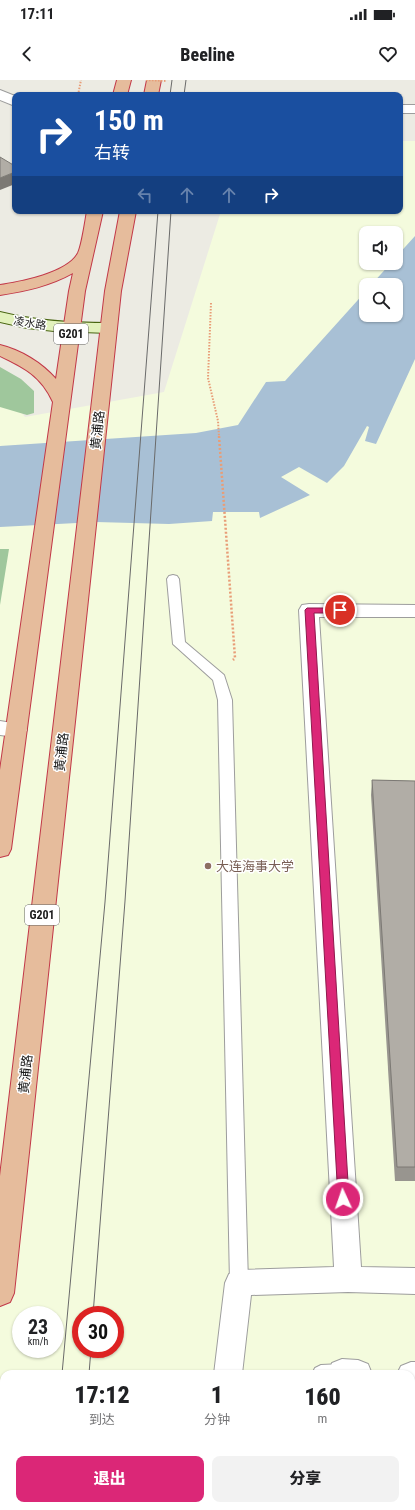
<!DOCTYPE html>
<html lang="zh">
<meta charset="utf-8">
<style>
body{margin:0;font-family:"Roboto Condensed","Noto Sans SC",sans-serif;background:#f2f2f2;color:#202124;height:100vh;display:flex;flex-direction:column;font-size:15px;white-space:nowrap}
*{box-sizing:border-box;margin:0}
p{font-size:13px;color:#757577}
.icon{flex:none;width:22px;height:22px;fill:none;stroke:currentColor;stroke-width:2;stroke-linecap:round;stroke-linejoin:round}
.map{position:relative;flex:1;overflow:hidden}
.drawer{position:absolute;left:0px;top:1290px;width:415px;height:140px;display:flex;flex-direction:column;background:#fff;border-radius:12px 12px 0 0;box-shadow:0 1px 3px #0004}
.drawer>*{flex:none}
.guide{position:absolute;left:12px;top:12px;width:391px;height:122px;border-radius:8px;box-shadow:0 1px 3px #0004;background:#1a4fa0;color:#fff;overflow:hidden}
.buttons{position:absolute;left:359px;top:146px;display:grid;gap:8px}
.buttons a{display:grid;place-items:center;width:44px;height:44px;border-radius:8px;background:#fff;box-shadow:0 1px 3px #0004;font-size:20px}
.speed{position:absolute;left:12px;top:1226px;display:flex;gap:8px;font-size:20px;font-weight:700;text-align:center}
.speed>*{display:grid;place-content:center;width:52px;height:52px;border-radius:50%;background:#fff;box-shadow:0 1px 3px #0004;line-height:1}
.speed small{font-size:10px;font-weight:400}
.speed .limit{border:6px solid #d22;background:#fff;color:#111}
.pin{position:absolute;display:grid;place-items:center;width:34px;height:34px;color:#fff;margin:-17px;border:2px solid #fff;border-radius:50%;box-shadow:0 1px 4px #0007}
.me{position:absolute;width:44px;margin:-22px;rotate:357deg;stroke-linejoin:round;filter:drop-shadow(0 0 3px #0008)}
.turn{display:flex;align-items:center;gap:14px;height:84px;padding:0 16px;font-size:18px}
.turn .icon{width:52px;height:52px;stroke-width:2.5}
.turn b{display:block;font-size:28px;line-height:34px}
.lanes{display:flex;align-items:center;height:38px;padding:0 16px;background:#0003;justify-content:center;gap:20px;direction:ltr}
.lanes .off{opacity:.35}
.eta{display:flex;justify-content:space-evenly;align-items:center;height:68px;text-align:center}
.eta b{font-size:24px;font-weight:800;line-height:28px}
.primary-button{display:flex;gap:8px;margin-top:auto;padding:8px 16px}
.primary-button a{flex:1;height:46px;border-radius:8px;background:#db2777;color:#fff;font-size:16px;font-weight:800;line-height:46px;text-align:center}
.primary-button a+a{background:#f2f2f2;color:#202124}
.status{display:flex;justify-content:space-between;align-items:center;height:28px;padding:0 20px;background:#fff;direction:ltr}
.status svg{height:11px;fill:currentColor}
header{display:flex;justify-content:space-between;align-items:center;height:52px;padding:0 16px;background:#fff;font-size:18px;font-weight:800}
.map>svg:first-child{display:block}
.education{fill:#f4fbdd;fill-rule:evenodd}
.forest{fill:#9fc79c}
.water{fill:#a8c0d5}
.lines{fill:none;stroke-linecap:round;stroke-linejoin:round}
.service-casing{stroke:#9d9d9d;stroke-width:2}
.minor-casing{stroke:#9d9d9d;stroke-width:2}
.secondary-casing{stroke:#486511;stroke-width:2}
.trunk-casing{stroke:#c23848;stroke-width:2}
.path-far1{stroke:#e89d77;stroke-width:2;stroke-dasharray:1.5 1.5;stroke-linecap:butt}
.path{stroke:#e89d77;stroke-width:2.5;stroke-dasharray:2 2;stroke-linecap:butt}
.service{fill:#fff;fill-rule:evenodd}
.minor{fill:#fff;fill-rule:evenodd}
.secondary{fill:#e2f1bc;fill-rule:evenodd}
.trunk{fill:#e6bc9c;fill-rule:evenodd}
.tram{stroke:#6a6a6a;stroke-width:1}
.path-bridge{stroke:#e89d77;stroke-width:2;stroke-dasharray:1.5 1.5;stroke-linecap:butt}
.wall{fill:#98958f}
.shaded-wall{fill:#7c7974}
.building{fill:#b1ada6;stroke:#7c7974}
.route{fill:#db2777;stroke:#8e194d}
.education-dot{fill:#8d6e63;stroke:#fff;stroke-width:1.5}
.labels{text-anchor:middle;stroke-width:3;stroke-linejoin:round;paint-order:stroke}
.far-street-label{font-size:11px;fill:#1c1c1c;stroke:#fff}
.shield{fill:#fff;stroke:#606060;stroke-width:1}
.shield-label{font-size:12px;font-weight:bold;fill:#1c1c1c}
.street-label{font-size:13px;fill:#1c1c1c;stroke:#fff}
.education-label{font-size:13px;fill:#785e54;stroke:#fff;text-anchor:start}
</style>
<div class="status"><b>17:11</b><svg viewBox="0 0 49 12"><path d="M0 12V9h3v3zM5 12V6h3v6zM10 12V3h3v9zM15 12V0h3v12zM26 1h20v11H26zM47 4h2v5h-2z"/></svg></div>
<header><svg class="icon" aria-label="back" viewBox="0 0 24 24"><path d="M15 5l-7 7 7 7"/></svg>Beeline<svg class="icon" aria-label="heart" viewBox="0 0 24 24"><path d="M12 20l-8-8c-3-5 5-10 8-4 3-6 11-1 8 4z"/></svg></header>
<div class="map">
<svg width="415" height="1430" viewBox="0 0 415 1430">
<rect width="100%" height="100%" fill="#ecebe3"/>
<path class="education" d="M400 61H415V1430H0V307L25 337 164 312 221 131H400ZM366 153H396V183H366ZM366 205H396V235H366ZM21 1235H55V1269H21ZM81 1235H115V1269H81ZM4 1294H411V1426H4Z"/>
<path class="forest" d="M0 287 21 299 34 311V333L27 335 0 327Z
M0 469H9L0 525Z"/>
<path class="water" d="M415 156V279L376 364 365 361 369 347 367 346 344 386 327 403 299 387 281 397 310 415 260 438 259 432H213L212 441 169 444 96 442 0 447V366L196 353 238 345 266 302 285 301 366 211V235H396V205H371L391 183H396V177Z"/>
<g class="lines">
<g class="service-casing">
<path id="service" d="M173 495 177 496 179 499 185 562 224 595 232 620 248 1203 245 1209 239 1211 233 1209 230 1203 218 620 213 600 173 564 167 499 169 496Z
M342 1284 348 1287 351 1294H312L315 1288 321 1285Z"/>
</g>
<g class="minor-casing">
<path id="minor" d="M0 10 15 16V26L0 20Z
M400 25H415V33H400Z
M309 524 415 525V537H319L361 1187 415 1188V1214L348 1212 251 1215 242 1294H214L225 1203 229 1194 239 1190 334 1187 299 530 302 525Z
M0 641 24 645 27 650 24 655 16 657 0 655Z
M342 1279 358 1280 368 1284 372 1294H328L332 1283Z
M411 1282H415V1310H411V1294H397L401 1286Z
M204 1426H234V1430H204Z"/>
</g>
<g class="secondary-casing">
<path id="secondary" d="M0 232C36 241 72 243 109 243L115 244 117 248 115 252 109 253 54 251 27 248 0 242Z"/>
</g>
<g class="trunk-casing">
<path id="trunk" d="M117 0H131L127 15H113Z
M147 0H161L158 15H144Z
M87 131H103L85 211 11 769 8 775 0 777V690L53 322C41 296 25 288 0 276V265C21 270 42 283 56 299L69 211 73 193C50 206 26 211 0 215V205C20 202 68 193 78 173 82 164 85 142 87 131Z
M120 131H136L121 211 14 1213 10 1222 0 1226V1096L105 211Z"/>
</g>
<path class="path-far1" d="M78 15 81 0
M211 223 208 298 218 341 219 357"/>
<path class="path" d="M219 356 235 578 233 580"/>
<use href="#service" class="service"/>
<use href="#minor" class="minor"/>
<use href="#secondary" class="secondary"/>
<use href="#trunk" class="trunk"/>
<path class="tram" d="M170 15 172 0
M184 15 186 0
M93 1235 125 821 171 131
M62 1294 105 822 158 131
M89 1294 91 1269
M49 1430 50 1426
M78 1430 79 1426"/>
<path class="path-bridge" d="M146 0 167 1"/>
</g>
<path class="wall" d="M372 700 415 701V1101H395L371 715Z"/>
<path class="shaded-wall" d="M15 92V104L0 110V98Z"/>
<path class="building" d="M0 77 15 86V92L0 98Z
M372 700 415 701V1087H397Z"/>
<path class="route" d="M307 528H340L344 530 340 533H314L349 1119 347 1122 343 1124 339 1122 338 1119 305 530Z"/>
<circle class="education-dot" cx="208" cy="786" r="4"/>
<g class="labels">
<g class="far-street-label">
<text transform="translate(30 243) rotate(9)" y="4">凌水路</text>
</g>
<g class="shield">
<rect x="54" y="244" width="34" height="20" rx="3"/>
<rect x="25" y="825" width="34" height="20" rx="3"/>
</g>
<g class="shield-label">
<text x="71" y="258">G201</text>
<text x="42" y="839">G201</text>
</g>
<g class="street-label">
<text transform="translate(97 350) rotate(-84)" y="5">黄浦路</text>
<text transform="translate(61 672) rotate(-84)" y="5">黄浦路</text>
<text transform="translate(25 994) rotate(-84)" y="5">黄浦路</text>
</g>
<g class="education-label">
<text x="216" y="791">大连海事大学</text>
</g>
</g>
</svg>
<div class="buttons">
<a><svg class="icon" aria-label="sound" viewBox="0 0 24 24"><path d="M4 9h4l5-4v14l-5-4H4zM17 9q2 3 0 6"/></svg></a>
<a><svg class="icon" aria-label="search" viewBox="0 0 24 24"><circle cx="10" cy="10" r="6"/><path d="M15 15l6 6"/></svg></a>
</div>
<div class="speed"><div>23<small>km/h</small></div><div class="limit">30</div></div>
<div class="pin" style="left:340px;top:530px;background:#d93025"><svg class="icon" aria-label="arrive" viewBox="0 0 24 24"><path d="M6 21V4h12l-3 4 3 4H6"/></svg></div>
<svg class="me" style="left:343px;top:1119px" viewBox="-20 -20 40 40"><circle r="17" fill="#db2777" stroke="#fff" stroke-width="3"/><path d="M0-11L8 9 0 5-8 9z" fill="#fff"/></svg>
<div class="guide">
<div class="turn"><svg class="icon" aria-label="right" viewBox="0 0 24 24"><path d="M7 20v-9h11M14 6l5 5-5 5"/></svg><div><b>150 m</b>右转</div></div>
<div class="lanes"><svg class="icon off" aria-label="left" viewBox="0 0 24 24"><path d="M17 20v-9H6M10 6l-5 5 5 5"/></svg><svg class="icon off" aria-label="ahead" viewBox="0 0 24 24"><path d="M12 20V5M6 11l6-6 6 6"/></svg><svg class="icon off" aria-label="ahead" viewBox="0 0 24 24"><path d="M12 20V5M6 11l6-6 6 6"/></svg><svg class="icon" aria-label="right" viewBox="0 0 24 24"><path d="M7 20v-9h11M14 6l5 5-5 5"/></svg></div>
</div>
<section class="drawer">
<div class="eta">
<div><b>17:12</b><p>到达</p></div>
<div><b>1</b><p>分钟</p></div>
<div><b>160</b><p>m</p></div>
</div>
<div class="primary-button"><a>退出</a><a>分享</a></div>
</section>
</div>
